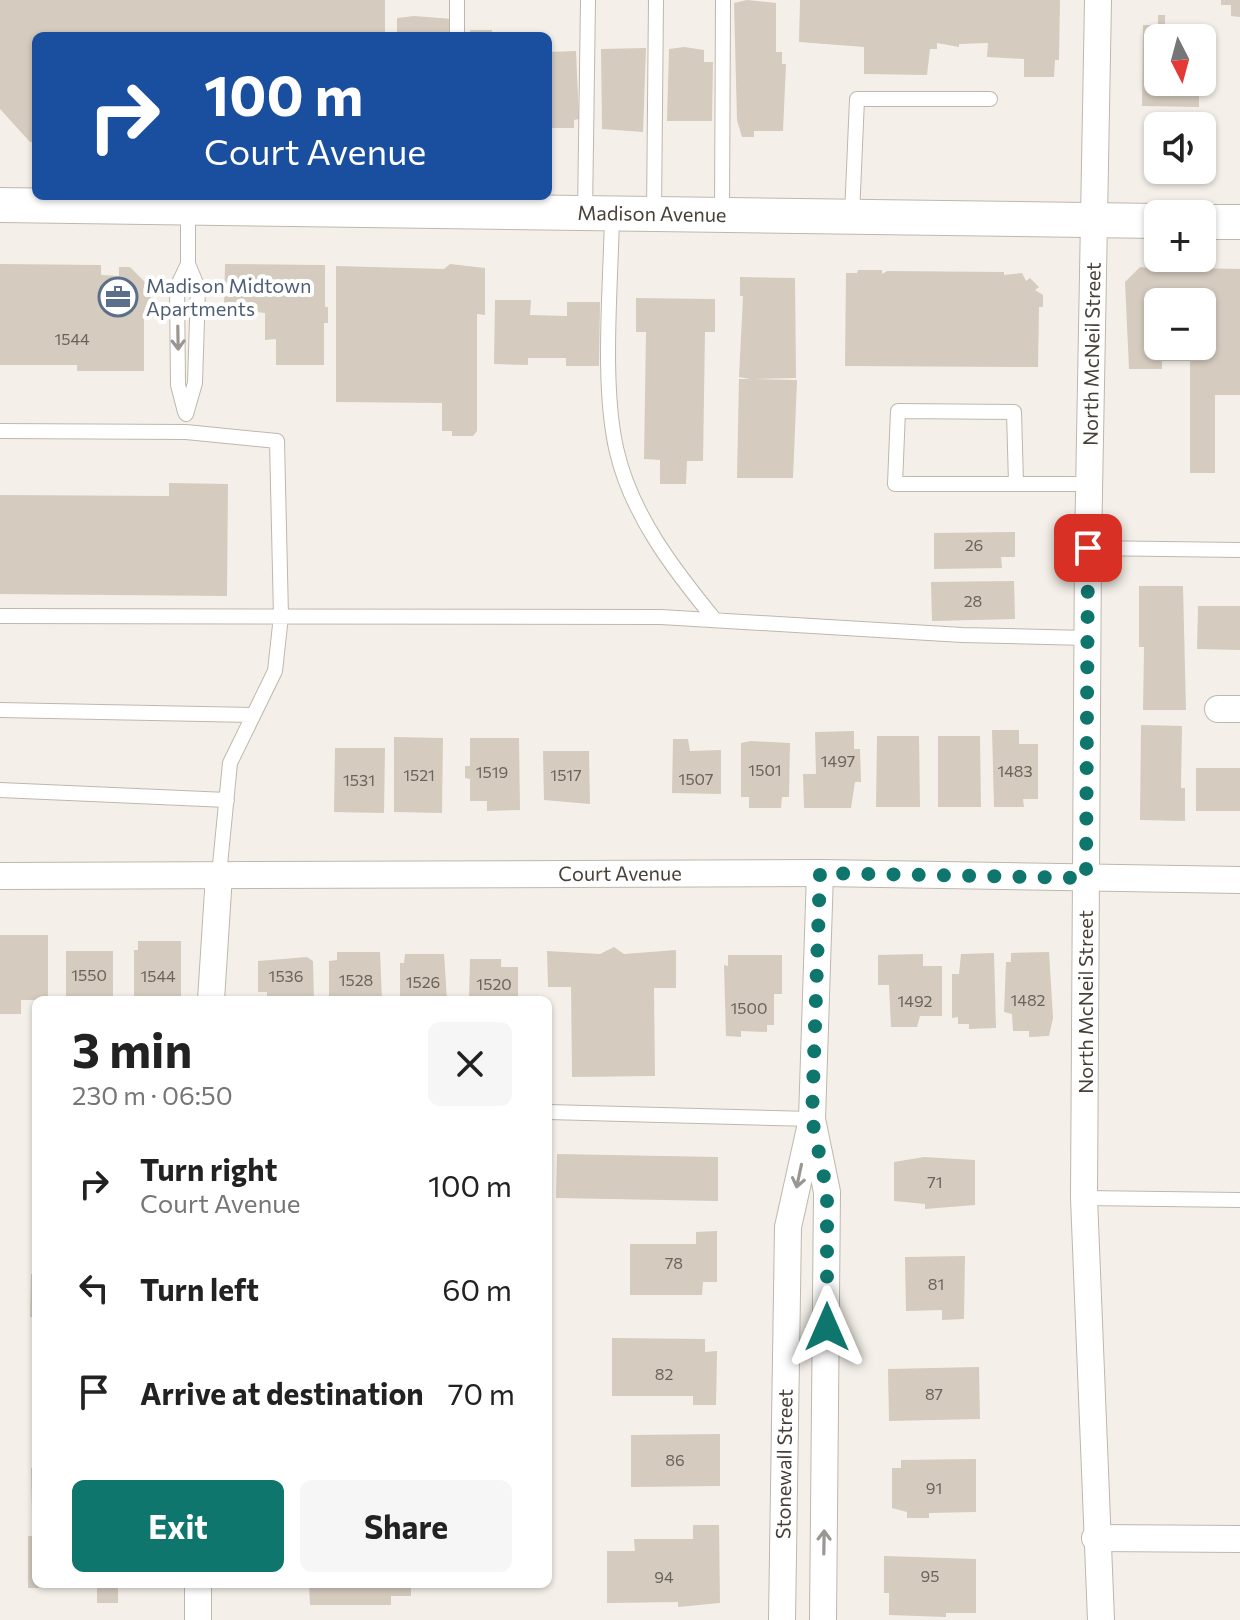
<!DOCTYPE html>
<meta charset="utf-8">
<style>
body{margin:0;font-family:Commissioner,sans-serif;background:#f6f6f6;color:#222;height:100vh;display:flex;flex-direction:column;font-size:30px;white-space:nowrap}
*{box-sizing:border-box;margin:0}
p{font-size:26px;color:#767676}
.icon{flex:none;width:44px;height:44px;fill:none;stroke:currentColor;stroke-width:2;stroke-linecap:round;stroke-linejoin:round}
.map{position:relative;flex:1;overflow:hidden}
.sheet{position:absolute;left:32px;top:996px;width:520px;height:592px;display:flex;flex-direction:column;background:#fff;border-radius:12px;box-shadow:0 2px 6px #0004}
.sheet>*{flex:none}
.top-card{position:absolute;left:32px;top:32px;width:520px;height:168px;border-radius:12px;box-shadow:0 2px 6px #0004;background:#1a4fa0;color:#fff;overflow:hidden}
.needle{width:52px;rotate:174deg}
.tools{position:absolute;left:1144px;top:24px;display:grid;gap:16px}
.tools a{display:grid;place-items:center;width:72px;height:72px;border-radius:12px;background:#fff;box-shadow:0 2px 6px #0004;font-size:40px}
.pin{position:absolute;display:grid;place-items:center;width:68px;height:68px;color:#fff;margin:-34px;border-radius:16px;box-shadow:0 4px 12px #0006}
.me{position:absolute;width:88px;margin:-44px;rotate:0deg;stroke-linejoin:round;filter:drop-shadow(0 0 6px #0008)}
.turn{display:flex;align-items:center;gap:28px;height:168px;padding:0 40px;font-size:36px}
.turn .icon{width:104px;height:104px;stroke-width:2.5}
.turn b{display:block;font-size:56px;line-height:68px}
.round{display:grid;place-items:center;flex:none;width:84px;height:84px;border-radius:12px;background:#f6f6f6}
.summary{display:flex;align-items:center;justify-content:space-between;height:136px;padding:0 40px}
h1{font-size:48px;font-weight:700;line-height:60px}
.button{display:flex;gap:16px;margin-top:auto;padding:16px 40px}
.button a{flex:1;height:92px;border-radius:12px;background:#0f766e;color:#fff;font-size:32px;font-weight:700;line-height:92px;text-align:center}
.button a+a{background:#f6f6f6;color:#222}
ul{padding:0;list-style:none}
li{display:flex;align-items:center;gap:24px;height:104px;padding:0 40px}
li div{flex:1}
li b{display:block;font-size:30px}
li em{font-style:normal}
.map>svg:first-child{display:block}
.building{fill:#d5cbbf;fill-rule:evenodd}
.lines{fill:none;stroke-linecap:round;stroke-linejoin:round}
.service-casing{stroke:#bfb7ac;stroke-width:16}
.minor-casing{stroke:#bfb7ac;stroke-width:28}
.tertiary-casing{stroke:#bfb7ac;stroke-width:36}
.service{stroke:#fff;stroke-width:14}
.minor{stroke:#fff;stroke-width:26}
.tertiary{stroke:#fff;stroke-width:34}
.oneway{stroke:#9a9692}
.route{stroke:#0f766e;stroke-width:14;stroke-dasharray:0 25.2}
.labels{text-anchor:middle;stroke-width:8;stroke-linejoin:round;paint-order:stroke}
.number-label{font-size:16px;fill:#6b635a}
.street-label{font-size:20px;fill:#484038;stroke:#fff}
.service-label{font-size:20px;fill:#4e5e75;stroke:#fff;text-anchor:start}
</style>
<div class="map">
<svg width="1240" height="1620" viewBox="0 0 1240 1620">
<rect width="100%" height="100%" fill="#f4f0e9"/>
<path class="building" d="M0 0H385V36H36V142H30L0 109Z
M747 0 776 3V52H782V64H786L783 131H754V137H742L737 120 734 3Z
M800 0H1060L1059 60H1055L1054 77H1024V59L987 57 988 43 959 44V47L937 43V49H930L927 75 864 74V47L799 42Z
M1221 0H1240V17L1231 16V5H1221Z
M1158 15H1165V25L1200 26V38H1158V82H1199V107L1142 106 1143 25H1158Z
M414 16 452 19V36H397V18Z
M470 30H492V36H470Z
M684 47 704 50V62H713L712 121H667L669 49Z
M646 48 643 132 602 129 601 49Z
M576 51 579 119 574 120V128H548V52Z
M0 264 101 265V275L119 276V267H130L147 284 143 289 151 297V314H144V371H77V365H0Z
M225 264 325 265V307H328V323H324V365H276V339L265 340V313L224 308Z
M450 264 485 268V315L477 314V431L473 436H452V431H442V403L336 402V266L444 269Z
M1140 267 1195 272V268L1240 269V395H1215V473H1190V361H1162V369H1129L1125 282ZM1158 302H1202V346H1158Z
M858 270H882V274L887 271 1004 272V275L1022 273 1026 281 1030 278 1039 287 1035 290 1043 295V307H1039L1038 367 845 366 846 273H857Z
M740 277 795 278 796 378 754 379 797 380 793 478H737L739 379H750L739 377 743 296H740Z
M636 298 715 299V332H705L703 461H687L686 484H660V460L644 459 646 332H636Z
M495 300H531L530 315 567 316V302H600L599 366H566V358H528V365L494 364Z
M169 483 228 484 227 596 0 594V495L169 496Z
M1015 532V557H1001L1002 568 934 569V533Z
M1014 581 1015 619 932 621 931 582Z
M1139 586H1183L1186 710H1143L1144 647H1139Z
M1198 606H1240V650L1197 649Z
M1141 725 1182 726 1181 788H1185V821L1140 820Z
M992 730H1019V744H1038V799H1023L1024 807H994Z
M854 731V749H860L861 782H855L851 808H804L803 774H816L815 732Z
M877 736H919L920 807H876Z
M938 736H980L981 807H938Z
M394 737 443 738 442 813 394 812Z
M470 738H519L520 810 487 811V801H470V779L465 778V766H470Z
M673 739H688L690 751 721 750V794L672 793Z
M751 741 790 743 789 797H782L781 808H749V797H741V743Z
M335 748H385L384 813 334 812Z
M543 751H589L590 804 544 800Z
M1196 768H1240V811H1196Z
M0 935H48V1000H21V1014H0Z
M138 941H181V1000H134V950H138Z
M614 947 624 954 676 950V988H654L655 1076 572 1077 571 987H548L547 951 600 954Z
M66 951H113V1000H66Z
M337 952H380L382 1000H329V961L337 960Z
M1049 952 1053 1018 1049 1036 1029 1037V1031H1013L1012 1014 1004 1012 1006 962H1011V953Z
M994 953 996 1028 969 1029V1024H958V1017L952 1018V974H959L961 954Z
M405 954H444L447 1000H400V963H404Z
M923 954V966H942V1016H920L917 1027H891L889 985H878V955Z
M728 955H782V994H774V1025H767V1032L741 1031V1037L726 1036 724 965 728 966Z
M307 957 313 961 314 1000H267V992H258V961Z
M470 959H501V967H518V1000H469Z
M557 1154 718 1157V1201L556 1198Z
M924 1157 975 1160V1205L925 1209V1204L894 1201V1162Z
M717 1231V1282H703L702 1295H630V1244H696V1232Z
M965 1256 964 1319 942 1320V1310L906 1311 905 1257Z
M31 1274H36V1317H30Z
M612 1338 705 1339V1352L717 1351 716 1405H693V1396H612Z
M979 1367 980 1419 889 1421 888 1369Z
M720 1434V1486L631 1487V1435Z
M976 1459V1512L929 1513V1518H907V1512L892 1508V1468H901V1460Z
M31 1468H36V1517H32Z
M693 1525H719L720 1603 678 1607V1602L607 1603V1551H635L634 1539H693Z
M28 1536H36V1584H118V1603H97V1588H28Z
M884 1556 976 1559V1613H946V1617L889 1615V1593H884Z
M309 1584H411V1596H391V1605H310Z"/>
<g class="lines">
<g class="service-casing">
<path id="service" d="M457 36V0
M585 213 588 0
M612 214C611 284 601 386 617 452 632 516 675 571 715 620
M654 214 656 0
M722 215 723 0
M852 215 857 99H990
M185 412 178 385 177 287 188 264
M186 414 195 383 198 288 188 264V208
M0 431 186 432 277 441 281 616 275 671 230 763 219 875
M1016 483 1014 412 898 411 895 484H1089
M1088 548 1240 550
M0 616 661 617 962 635 1087 638
M0 710 253 715
M0 790 227 800
M548 1112 812 1119
M1084 1198 1240 1200"/>
</g>
<g class="minor-casing">
<g id="minor">
<path d="M1098 0 1088 548 1084 1198 1101 1620"/>
<path d="M1218 709H1240"/>
<path id="s1" d="M0 876 820 873 1240 880"/>
<path d="M211 1000 219 875"/>
<path d="M812 1119 820 873"/>
<path d="M1095 1538 1240 1539"/>
<path d="M198 1620V1584"/>
<path id="s2" d="M782 1620 788 1227 812 1119 827 1192 823 1620"/>
</g>
</g>
<g class="tertiary-casing">
<g id="tertiary">
<path id="s3" d="M0 205 1158 221"/>
<path d="M1202 222H1240"/>
</g>
</g>
<use href="#service" class="service"/>
<use href="#minor" class="minor"/>
<use href="#tertiary" class="tertiary"/>
</g>
<defs><path id="oneway-shaft" d="M-6 0H5M1.5-3L5.5 0L1.5 3" fill="none" stroke-width="1.6" stroke-linecap="round" stroke-linejoin="round" transform="scale(2)"/></defs>
<g class="oneway">
<use href="#oneway-shaft" transform="translate(178 338) rotate(89)"/>
<use href="#oneway-shaft" transform="translate(799 1176) rotate(102)"/>
<use href="#oneway-shaft" transform="translate(824 1542) rotate(-89)"/>
</g>
<g class="lines">
<path class="route" d="M827 1327V1192L812 1119 820 873 1086 878 1088 548"/>
</g>
<defs>
<g id="office-ring" transform="scale(2)"><circle r="9.5" fill="#fff" stroke="#5c6f8a" stroke-width="1.5"/><path d="M-6-3h4V-5.5h4V-3h4V5H-6ZM-1-4.5V-3h2v-1.5ZM-6 0V1H6V0Z" fill="#5c6f8a"/></g>
</defs>
<g fill-rule="evenodd">
<use href="#office-ring" x="118" y="297"/>
</g>
<g class="labels">
<g class="number-label">
<text x="72" y="345">1544</text>
<text x="974" y="551">26</text>
<text x="973" y="607">28</text>
<text x="838" y="767">1497</text>
<text x="765" y="776">1501</text>
<text x="1015" y="777">1483</text>
<text x="492" y="778">1519</text>
<text x="419" y="781">1521</text>
<text x="566" y="781">1517</text>
<text x="696" y="785">1507</text>
<text x="359" y="786">1531</text>
<text x="89" y="981">1550</text>
<text x="158" y="982">1544</text>
<text x="286" y="982">1536</text>
<text x="356" y="986">1528</text>
<text x="423" y="988">1526</text>
<text x="494" y="990">1520</text>
<text x="1028" y="1006">1482</text>
<text x="915" y="1007">1492</text>
<text x="749" y="1014">1500</text>
<text x="935" y="1188">71</text>
<text x="674" y="1269">78</text>
<text x="936" y="1290">81</text>
<text x="664" y="1380">82</text>
<text x="934" y="1400">87</text>
<text x="675" y="1466">86</text>
<text x="934" y="1494">91</text>
<text x="930" y="1582">95</text>
<text x="664" y="1583">94</text>
</g>
<g class="street-label">
<text dy="7" stroke="none"><textPath href="#s3" startOffset="652">Madison Avenue</textPath></text>
<text transform="translate(1092 354) rotate(-89)" y="7">North McNeil Street</text>
<text dy="7" stroke="none"><textPath href="#s1" startOffset="620">Court Avenue</textPath></text>
<text transform="translate(1086 1002) rotate(-90)" y="7">North McNeil Street</text>
<text dy="7" stroke="none"><textPath href="#s2" startOffset="156">Stonewall Street</textPath></text>
</g>
<g class="service-label">
<text x="146" y="293">Madison Midtown<tspan x="146" dy="23">Apartments</tspan></text>
</g>
</g>
</svg>
<div class="tools">
<a><svg class="needle" viewBox="-14 -14 28 28"><path d="M0-13l5 13h-10z" fill="#e53935"/><path d="M0 13l5-13h-10z" fill="#767676"/></svg></a>
<a><svg class="icon" aria-label="sound" viewBox="0 0 24 24"><path d="M4 9h4l5-4v14l-5-4H4zM17 9q2 3 0 6"/></svg></a>
<a>+</a>
<a>−</a>
</div>
<div class="pin" style="left:1088px;top:548px;background:#d93025"><svg class="icon" aria-label="arrive" viewBox="0 0 24 24"><path d="M6 21V4h12l-3 4 3 4H6"/></svg></div>
<svg class="me" style="left:827px;top:1327px" viewBox="-20 -20 40 40"><path d="M0-17L14 15 0 8-14 15z" fill="#0f766e" stroke="#fff" stroke-width="4"/></svg>
<div class="top-card">
<div class="turn"><svg class="icon" aria-label="right" viewBox="0 0 24 24"><path d="M7 20v-9h11M14 6l5 5-5 5"/></svg><div><b>100 m</b>Court Avenue</div></div>
</div>
<section class="sheet">
<div class="summary"><div><h1>3 min</h1><p>230 m · 06:50</p></div><a class="round"><svg class="icon" aria-label="close" viewBox="0 0 24 24"><path d="M6 6l12 12M18 6L6 18"/></svg></a></div>
<ul>
<li><svg class="icon" aria-label="right" viewBox="0 0 24 24"><path d="M7 20v-9h11M14 6l5 5-5 5"/></svg><div><b>Turn right</b><p>Court Avenue</p></div><em>100 m</em></li>
<li><svg class="icon" aria-label="left" viewBox="0 0 24 24"><path d="M17 20v-9H6M10 6l-5 5 5 5"/></svg><div><b>Turn left</b></div><em>60 m</em></li>
<li><svg class="icon" aria-label="arrive" viewBox="0 0 24 24"><path d="M6 21V4h12l-3 4 3 4H6"/></svg><div><b>Arrive at destination</b></div><em>70 m</em></li>
</ul>
<div class="button"><a>Exit</a><a>Share</a></div>
</section>
</div>
